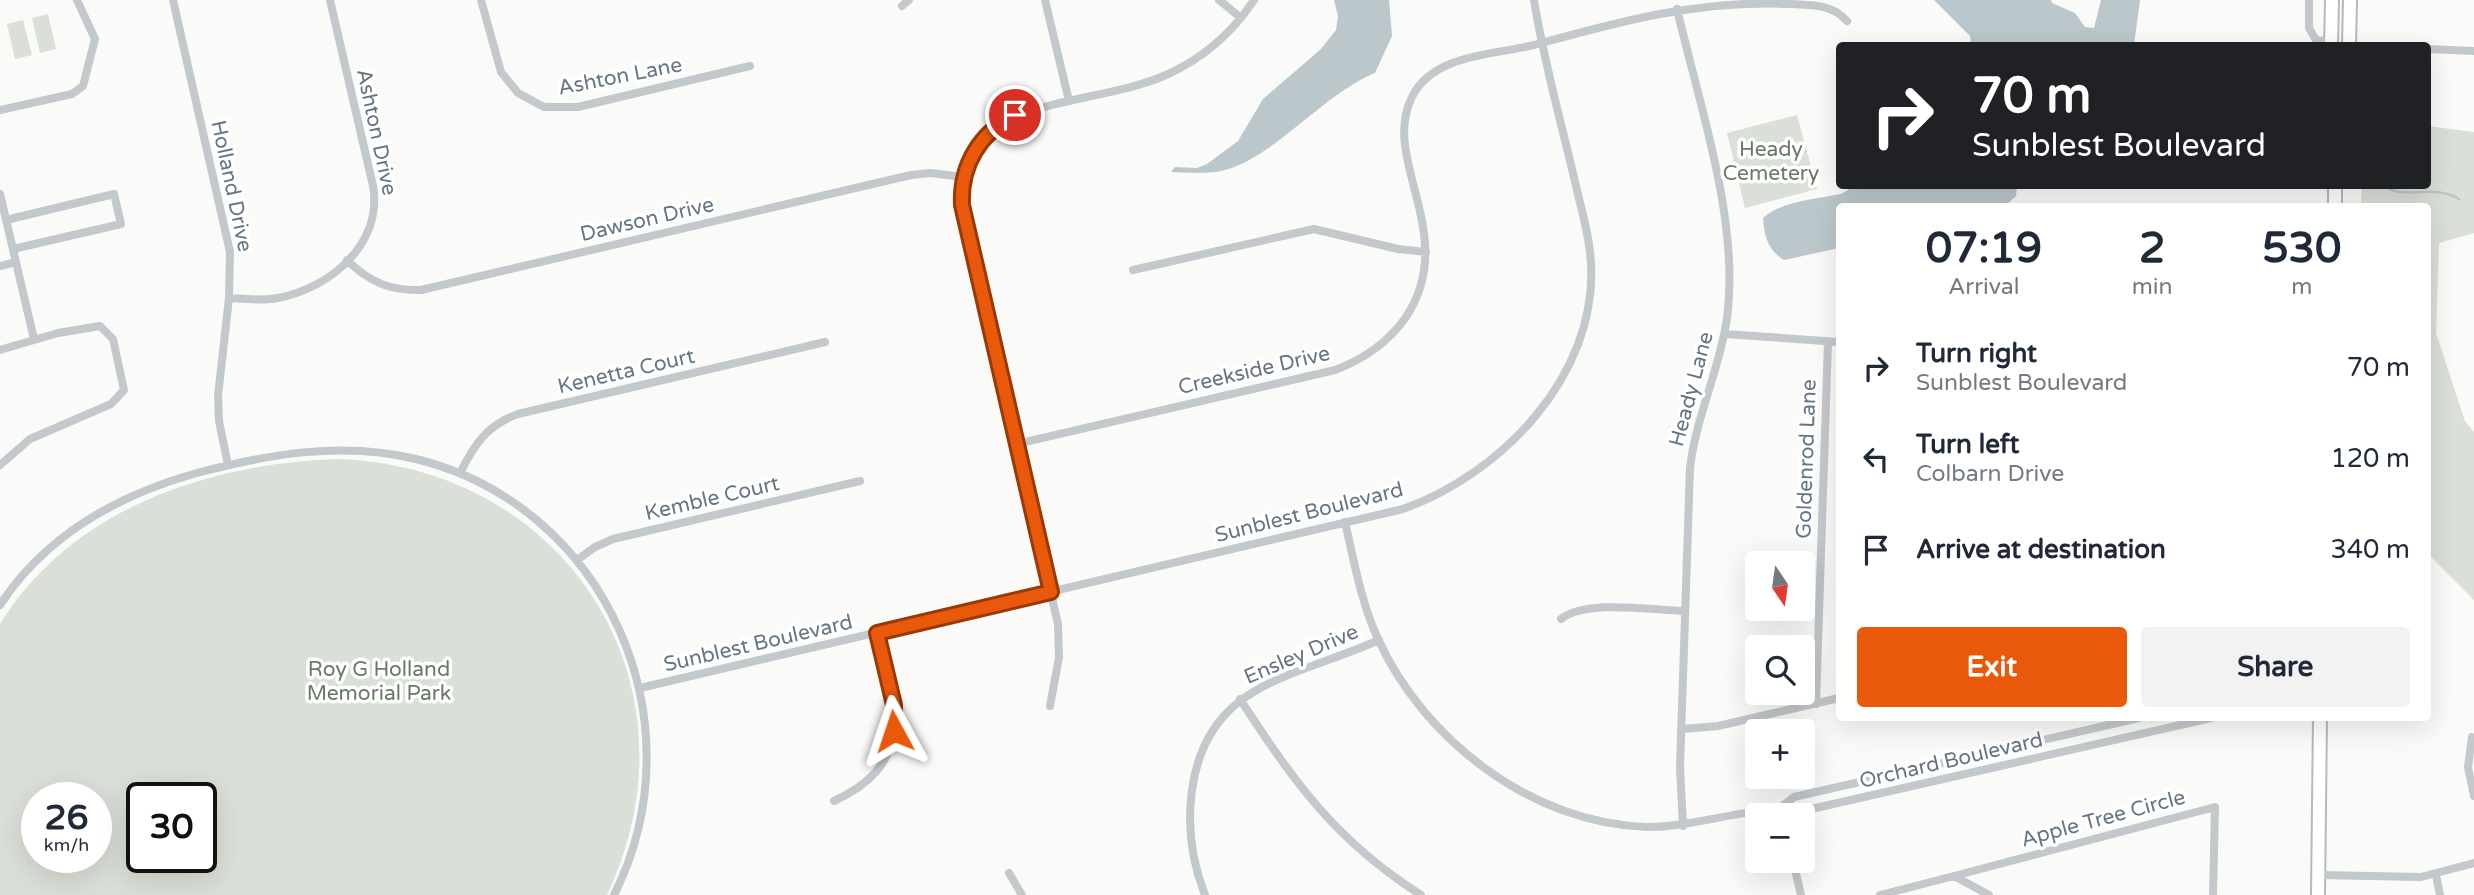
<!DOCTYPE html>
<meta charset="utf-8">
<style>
body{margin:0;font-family:"Varela Round",sans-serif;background:#f2f2f3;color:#1f2937;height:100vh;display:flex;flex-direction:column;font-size:26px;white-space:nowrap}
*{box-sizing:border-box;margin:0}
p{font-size:23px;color:#747a83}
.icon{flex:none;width:38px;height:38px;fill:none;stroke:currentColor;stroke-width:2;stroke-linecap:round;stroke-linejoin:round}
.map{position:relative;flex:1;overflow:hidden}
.side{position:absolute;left:1836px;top:203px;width:595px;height:518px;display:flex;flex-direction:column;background:#fff;border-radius:7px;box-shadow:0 7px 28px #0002}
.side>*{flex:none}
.hud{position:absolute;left:1836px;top:42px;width:595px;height:147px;border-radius:7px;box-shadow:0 7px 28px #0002;background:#202124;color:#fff;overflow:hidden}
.needle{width:46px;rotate:167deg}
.fabs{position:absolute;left:1745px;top:551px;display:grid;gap:14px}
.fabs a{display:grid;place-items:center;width:70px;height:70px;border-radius:7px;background:#fff;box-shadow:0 7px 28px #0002;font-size:35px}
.speed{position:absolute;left:21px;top:782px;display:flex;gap:14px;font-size:35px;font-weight:700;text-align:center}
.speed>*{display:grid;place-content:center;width:91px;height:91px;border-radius:50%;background:#fff;box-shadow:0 7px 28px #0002;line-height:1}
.speed small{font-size:18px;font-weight:400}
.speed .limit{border:4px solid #111;border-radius:10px;background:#fff;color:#111}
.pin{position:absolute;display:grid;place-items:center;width:60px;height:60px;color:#fff;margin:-30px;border:4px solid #fff;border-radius:50%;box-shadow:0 2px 7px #0007}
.me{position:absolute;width:77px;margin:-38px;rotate:355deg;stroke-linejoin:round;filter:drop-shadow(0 0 5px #0008)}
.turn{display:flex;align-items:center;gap:24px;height:147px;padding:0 21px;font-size:32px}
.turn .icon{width:91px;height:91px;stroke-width:2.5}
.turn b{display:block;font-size:49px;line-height:60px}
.eta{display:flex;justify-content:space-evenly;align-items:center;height:119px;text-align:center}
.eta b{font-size:42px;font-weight:700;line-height:49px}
.action{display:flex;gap:14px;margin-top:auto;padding:14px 21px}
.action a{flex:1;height:80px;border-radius:7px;background:#ea580c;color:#fff;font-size:28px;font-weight:700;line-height:80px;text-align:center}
.action a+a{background:#f2f2f3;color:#1f2937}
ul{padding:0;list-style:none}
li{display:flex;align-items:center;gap:21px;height:91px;padding:0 21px}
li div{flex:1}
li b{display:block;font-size:26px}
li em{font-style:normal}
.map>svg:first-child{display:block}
.green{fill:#dadfd7;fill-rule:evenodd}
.water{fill:#bbc7cb}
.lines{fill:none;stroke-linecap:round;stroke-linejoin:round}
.stream{stroke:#bbc7cb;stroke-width:2.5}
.primary-casing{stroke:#b5babe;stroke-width:16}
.minor{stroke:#c3c8cc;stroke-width:8}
.primary{stroke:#fff;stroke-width:12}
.route-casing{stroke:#983908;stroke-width:18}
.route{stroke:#ea580c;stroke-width:12}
.labels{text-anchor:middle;stroke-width:7;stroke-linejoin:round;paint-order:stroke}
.street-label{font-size:21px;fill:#657683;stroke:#fff}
.park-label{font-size:21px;fill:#687a64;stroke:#fff}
</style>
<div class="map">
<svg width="2474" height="895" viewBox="0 0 2474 895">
<rect width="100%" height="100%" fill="#fafaf8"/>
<path class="green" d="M48 14 56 49 40 53 32 18Z
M23 20 32 55 15 59 7 24Z
M1797 115 1817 189 1745 208 1727 133Z
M2427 126 2474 132V233L2439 243 2436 333 2465 421 2474 432V600L2427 553V206H2361L2362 186H2427Z
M339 459C568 468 706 686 607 895H0V624C71 509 208 463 339 459ZM37 798H96V858H37ZM142 798H201V858H142Z"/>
<path class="water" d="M1334 0H1389L1392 36 1375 73C1322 95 1277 155 1225 170 1214 174 1182 173 1171 172L1175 167 1197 168 1207 164 1238 141 1263 99 1321 49 1336 30 1338 16Z
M1934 0H2051L2052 3 2075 13 2085 27 2094 28 2101 0H2140L2134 45H1971L1970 36Z
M1854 186H2017L2016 196 2005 206H1839V248L1784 260C1768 251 1764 235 1763 218 1784 200 1814 200 1840 194 1845 193 1849 188 1854 186Z"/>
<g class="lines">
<path class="stream" d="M2385 186C2403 201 2432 183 2459 199"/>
<g class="primary-casing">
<path id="primary" d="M2331 46 2332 0
M2349 46 2350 0
M2335 206V186
M2318 895 2320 718"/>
</g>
<path class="minor" d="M173 0 230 252 229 298 218 396 219 421 228 465
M481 0 501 72 518 93 544 107H578L750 66
M1045 0 1069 101
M1219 0 1241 18
M2309 0V28L2316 40 2331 42
M902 6 909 0
M1677 9C1699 104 1740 221 1727 318 1720 369 1696 416 1690 468L1680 767 1683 826
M2427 49 2474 51
M0 110 72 94 83 86 95 39 77 0
M0 194 34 339
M6 220 114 194 121 224 13 249
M347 260C369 282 390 291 421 290L911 175 931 173 963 177
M0 266 16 262
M1133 270 1314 229 1398 249 1426 252
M229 298C246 299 262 301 278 298 331 288 383 243 373 186L330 0
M1725 334 1839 342
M0 350 58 333 100 326 113 339 124 390 111 404 30 439 0 465
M1016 444 1335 370C1364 359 1388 343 1406 317 1460 235 1380 160 1412 97 1433 54 1494 55 1534 45 1621 21 1698 0 1789 4 1811 5 1832 4 1847 21
M460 473C474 445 487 425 518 414L825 342
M1345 522C1354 561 1361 602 1378 639 1424 740 1533 824 1647 827 1695 828 1757 803 1798 812L2211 718
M577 560 595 547 613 539 860 481
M0 605C46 535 118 495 197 473 269 454 342 441 416 459 607 506 701 722 614 895
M1561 619C1587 599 1651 610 1685 611
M640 688 1403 509C1501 474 1597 376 1591 264 1590 238 1582 212 1576 186 1562 125 1544 63 1534 0
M1240 699C1294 782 1336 841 1421 895
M1816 704 1828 342
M1050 706 1059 657 1058 624 965 225C937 91 1086 111 1166 75 1202 59 1232 33 1254 0
M1682 729 1718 726 1839 698
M2472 737 2468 767 2474 796
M834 801C918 762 894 707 877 633
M1780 808 1794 797 2139 718
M1793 861 1801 895
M1009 873 1022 895
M2319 875 2421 877 2474 863
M2436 875 2440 895
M1205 895C1192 862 1187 826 1192 790 1207 681 1295 678 1379 640
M1880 895 1954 876
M1989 895 1954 876 2215 807 2213 895"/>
<use href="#primary" class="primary"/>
</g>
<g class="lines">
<g class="route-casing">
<path id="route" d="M894 731V705L877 633 1051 592 962 205C960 165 980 133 1015 115"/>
</g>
<use href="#route" class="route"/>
</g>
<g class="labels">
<g class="street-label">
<text transform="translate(620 76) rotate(-11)" y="7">Ashton Lane</text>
<text transform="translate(377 132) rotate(78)" y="7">Ashton Drive</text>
<text transform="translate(232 186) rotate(78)" y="7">Holland Drive</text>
<text transform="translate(647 219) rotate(-13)" y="7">Dawson Drive</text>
<text transform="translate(1254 370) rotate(-13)" y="7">Creekside Drive</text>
<text transform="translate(626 371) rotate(-13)" y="7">Kenetta Court</text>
<text transform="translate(1691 389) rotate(-75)" y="7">Heady Lane</text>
<text transform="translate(1806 459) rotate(-88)" y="7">Goldenrod Lane</text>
<text transform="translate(712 498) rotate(-13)" y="7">Kemble Court</text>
<text transform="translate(1309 512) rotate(-14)" y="7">Sunblest Boulevard</text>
<text transform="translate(758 643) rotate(-13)" y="7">Sunblest Boulevard</text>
<text transform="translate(1301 654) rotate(-23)" y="7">Ensley Drive</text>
<text transform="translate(1951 760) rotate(-13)" y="7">Orchard Boulevard</text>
<text transform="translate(2103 818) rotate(-15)" y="7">Apple Tree Circle</text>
</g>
<g class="park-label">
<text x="1771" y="156">Heady<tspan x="1771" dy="24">Cemetery</tspan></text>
<text x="379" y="676">Roy G Holland<tspan x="379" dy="24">Memorial Park</tspan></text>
</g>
</g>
</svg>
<div class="fabs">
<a><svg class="needle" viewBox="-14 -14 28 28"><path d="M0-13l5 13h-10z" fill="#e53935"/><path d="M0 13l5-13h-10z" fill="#747a83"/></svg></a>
<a><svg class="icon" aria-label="search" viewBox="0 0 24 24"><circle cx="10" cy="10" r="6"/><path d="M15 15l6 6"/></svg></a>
<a>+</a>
<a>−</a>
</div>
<div class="speed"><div>26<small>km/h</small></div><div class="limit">30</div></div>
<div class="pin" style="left:1015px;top:115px;background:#d93025"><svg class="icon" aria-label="arrive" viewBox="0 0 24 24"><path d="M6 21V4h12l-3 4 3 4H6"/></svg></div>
<svg class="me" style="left:894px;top:731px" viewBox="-20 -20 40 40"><path d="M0-17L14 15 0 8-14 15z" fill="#ea580c" stroke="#fff" stroke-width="4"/></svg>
<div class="hud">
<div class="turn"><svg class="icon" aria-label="right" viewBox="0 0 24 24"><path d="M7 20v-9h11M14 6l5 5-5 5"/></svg><div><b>70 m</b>Sunblest Boulevard</div></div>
</div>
<section class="side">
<div class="eta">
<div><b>07:19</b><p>Arrival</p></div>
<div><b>2</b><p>min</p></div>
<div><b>530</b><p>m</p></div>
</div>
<ul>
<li><svg class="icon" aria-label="right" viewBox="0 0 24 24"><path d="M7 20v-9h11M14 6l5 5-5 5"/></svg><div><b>Turn right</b><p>Sunblest Boulevard</p></div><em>70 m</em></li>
<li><svg class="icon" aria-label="left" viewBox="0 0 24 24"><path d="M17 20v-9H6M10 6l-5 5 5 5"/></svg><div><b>Turn left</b><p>Colbarn Drive</p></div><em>120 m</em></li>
<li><svg class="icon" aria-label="arrive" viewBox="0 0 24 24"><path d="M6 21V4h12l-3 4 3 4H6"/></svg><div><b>Arrive at destination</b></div><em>340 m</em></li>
</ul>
<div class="action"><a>Exit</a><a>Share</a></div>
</section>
</div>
